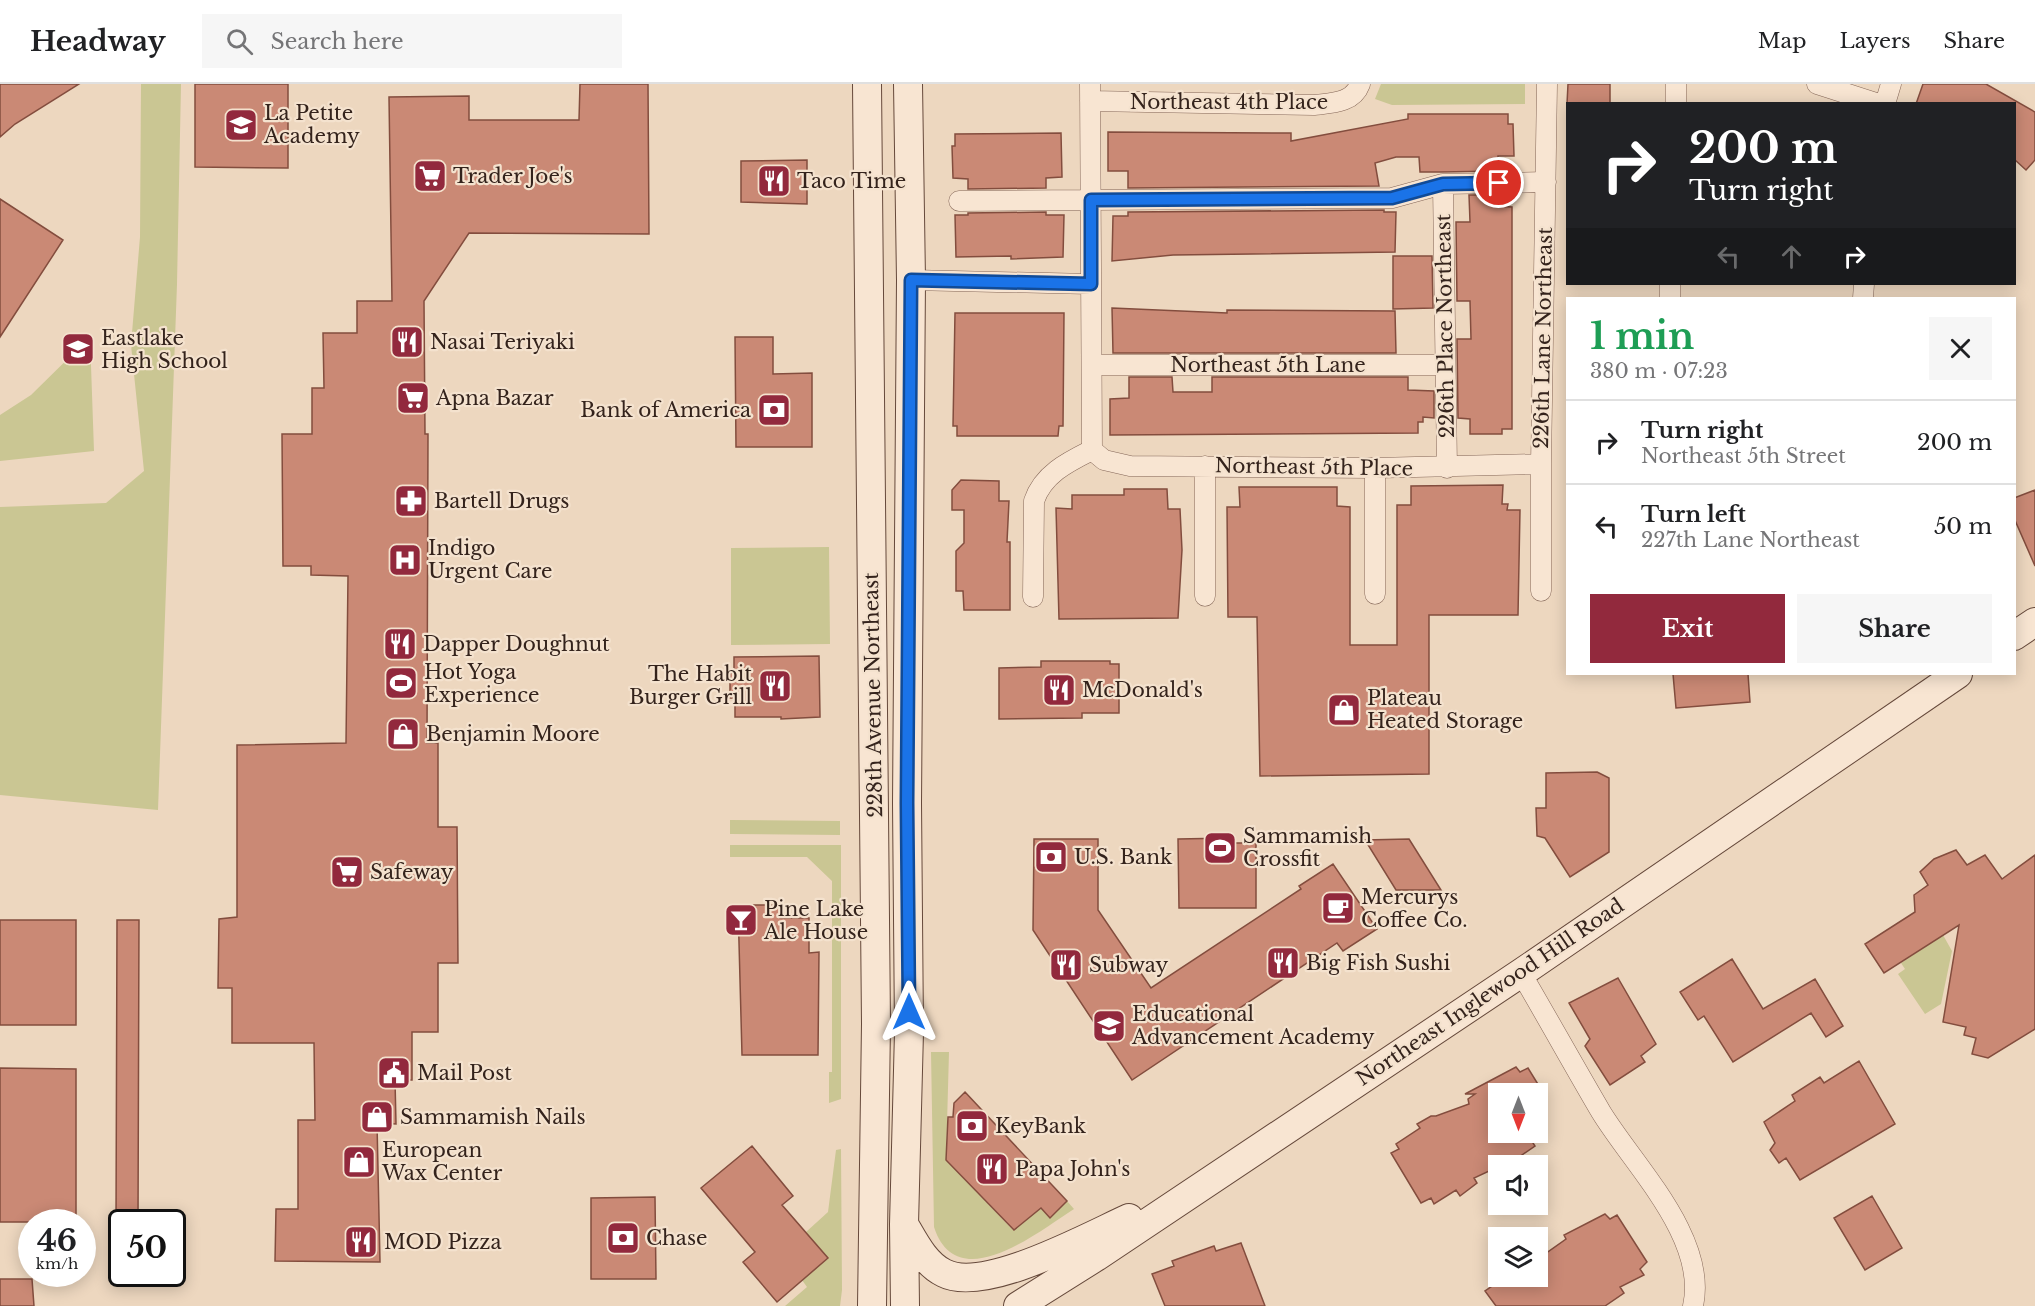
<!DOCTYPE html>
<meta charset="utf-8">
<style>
body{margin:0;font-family:"Libre Baskerville",serif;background:#f6f6f6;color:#202124;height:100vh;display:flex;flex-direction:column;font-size:22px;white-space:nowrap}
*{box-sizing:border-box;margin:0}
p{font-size:20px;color:#757577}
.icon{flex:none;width:33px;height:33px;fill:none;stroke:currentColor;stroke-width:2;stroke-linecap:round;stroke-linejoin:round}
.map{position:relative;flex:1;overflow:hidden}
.details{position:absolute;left:1566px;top:213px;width:450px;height:378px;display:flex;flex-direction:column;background:#fff;border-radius:0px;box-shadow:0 3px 15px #0003}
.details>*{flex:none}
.hud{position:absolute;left:1566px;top:18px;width:450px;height:183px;border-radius:0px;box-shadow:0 3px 15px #0003;background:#202124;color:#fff;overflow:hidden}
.needle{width:39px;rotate:180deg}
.buttons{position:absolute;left:1488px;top:999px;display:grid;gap:12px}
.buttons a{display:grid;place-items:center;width:60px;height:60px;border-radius:0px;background:#fff;box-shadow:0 3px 15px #0003;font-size:30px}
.speed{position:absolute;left:18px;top:1125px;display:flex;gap:12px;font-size:30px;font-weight:700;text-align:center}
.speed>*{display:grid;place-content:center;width:78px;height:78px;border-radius:50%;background:#fff;box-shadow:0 3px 15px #0003;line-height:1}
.speed small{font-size:15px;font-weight:400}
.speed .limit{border:3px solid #111;border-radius:9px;background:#fff;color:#111}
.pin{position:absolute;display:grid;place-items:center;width:51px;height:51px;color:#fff;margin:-26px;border:3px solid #fff;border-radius:50%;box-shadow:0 2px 6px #0007}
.me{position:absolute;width:66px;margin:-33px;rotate:0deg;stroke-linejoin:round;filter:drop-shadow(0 0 4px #0008)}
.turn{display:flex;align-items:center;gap:21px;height:126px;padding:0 24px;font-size:27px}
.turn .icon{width:78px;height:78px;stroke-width:2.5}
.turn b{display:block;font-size:42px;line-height:51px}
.lanes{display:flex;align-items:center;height:57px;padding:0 24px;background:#0003;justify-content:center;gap:30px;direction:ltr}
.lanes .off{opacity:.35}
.round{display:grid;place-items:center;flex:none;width:63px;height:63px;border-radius:0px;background:#f6f6f6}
.summary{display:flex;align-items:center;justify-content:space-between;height:102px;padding:0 24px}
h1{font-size:36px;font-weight:700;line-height:45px;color:#1e9e55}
.action{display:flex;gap:12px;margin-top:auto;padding:12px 24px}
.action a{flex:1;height:69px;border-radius:0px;background:#92293d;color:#fff;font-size:24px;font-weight:700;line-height:69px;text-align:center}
.action a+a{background:#f6f6f6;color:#202124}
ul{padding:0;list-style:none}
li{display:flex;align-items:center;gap:18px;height:84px;padding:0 24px;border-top:2px solid #e0e0e0}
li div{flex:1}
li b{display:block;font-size:22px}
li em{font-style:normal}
header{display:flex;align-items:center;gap:36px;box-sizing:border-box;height:84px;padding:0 30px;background:#fff;border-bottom:2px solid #e0e0e0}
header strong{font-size:28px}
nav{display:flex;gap:33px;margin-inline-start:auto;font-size:21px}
.search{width:420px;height:54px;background:#f6f6f6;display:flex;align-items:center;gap:15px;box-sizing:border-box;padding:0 21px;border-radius:0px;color:#757577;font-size:22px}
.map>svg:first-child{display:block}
.green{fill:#cac693}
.building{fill:#ca8975;stroke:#834d3e;stroke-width:1.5}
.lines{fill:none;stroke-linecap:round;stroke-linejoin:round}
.street-casing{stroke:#856758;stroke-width:21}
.secondary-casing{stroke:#66493b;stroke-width:30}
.street{stroke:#f8e5d2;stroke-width:20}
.secondary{stroke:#f8e5d2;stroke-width:28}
.route-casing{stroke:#114b97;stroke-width:15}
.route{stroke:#1a73e8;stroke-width:10}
.labels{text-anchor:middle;stroke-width:4.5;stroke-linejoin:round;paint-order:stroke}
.street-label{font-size:20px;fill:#34231c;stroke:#f4e2ce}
.poi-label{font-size:20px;fill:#34231c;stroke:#f4e2ce;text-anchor:start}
</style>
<header>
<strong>Headway</strong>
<div class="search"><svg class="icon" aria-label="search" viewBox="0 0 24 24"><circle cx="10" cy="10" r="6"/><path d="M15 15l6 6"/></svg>Search here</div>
<nav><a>Map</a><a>Layers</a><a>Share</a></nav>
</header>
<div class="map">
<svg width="2035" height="1222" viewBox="0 0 2035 1222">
<rect width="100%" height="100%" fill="#edd7bf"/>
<path class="green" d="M141 0H181L177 200 158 726 0 711V423L106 419 144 387 131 261 140 153Z
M1381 0H1525V20L1392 21 1375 15Z
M90 253 94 367 0 377V331L31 311Z
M829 463 830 560 731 561V464Z
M730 736 840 737V751L730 750Z
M730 761H841V1015L829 1019V988H832V797L807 773H730Z
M1943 851 1952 867 1941 920 1925 930 1898 890 1905 885 1901 879Z
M931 968H949L946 1076 1013 1146 1041 1124 1050 1133 1067 1117 1074 1125C1038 1148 957 1214 934 1143Z
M841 1065 842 1206 840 1222H785L807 1203 802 1196 828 1174 806 1148 828 1128 836 1066Z"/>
<path class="building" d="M0 0H79L15 40 0 53Z
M195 0H288V84L195 83Z
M580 0H648L649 150 469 149 424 217 425 350H428L427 659H438V743H457L458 879H438V948H412V996H395L396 1040 377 1039 380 1178 275 1177 276 1125H298V1036H315L314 959H232V904H218L219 835 237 833V661L346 659 348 492 311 491V482H283L282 350H312V304H324L323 249H357V217H392L389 13 469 12V36H579Z
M1568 0H1610V20H1567Z
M1923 0H1986L2035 28V76L2026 86 2014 75V20H1916Z
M1408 30H1508V40H1513L1514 72H1498V87L1441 88H1420L1419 73H1396L1375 79 1379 102 1128 104V87H1108V48L1291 49V57L1408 35Z
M1061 49 1062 93 1046 94V104L968 105V95L953 94 952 62H955V50Z
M807 76V120L741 118V77Z
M1469 111H1498L1497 122 1512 123V345H1502V350H1470V335L1458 334 1457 255H1471L1470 217H1457L1456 138H1470Z
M0 115 63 156 0 253Z
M1384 126V128H1396L1395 168 1173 171 1112 177 1113 132H1128V128Z
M1046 128V131H1064L1063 173 1011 175V172L956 173 955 131H968V129Z
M1393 172H1432L1433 224 1393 225Z
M1112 224 1227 229V226L1395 227 1396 269H1113Z
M955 229H1064L1063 342H1059L1058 352H957V342H953Z
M735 253H773V290L812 289V363H736Z
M1129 293H1172L1173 308H1212V293H1408V306L1434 307V334L1423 333V338H1418V349L1110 351V315L1129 314Z
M961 396 999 397V417H1009L1007 458H1010V526H964L963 507H956V467L964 459V426H952V406Z
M1503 401 1502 420H1508L1507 426H1520L1518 531H1429V690L1260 692 1257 533H1228L1227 423H1240L1239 403H1337V422L1350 423V561H1397V421H1411V402Z
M1124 405H1167L1168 425H1180L1182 466 1178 534 1059 535 1056 424 1072 425V411H1124Z
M2035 406V482L2014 434V414Z
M819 572 820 633 781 635V633H735V614H730V589H734V573Z
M1041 577H1110V580H1119V629H1082V634L999 635V584L1041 583Z
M1673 590H1748L1750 618 1676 624Z
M1597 688 1609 694V768L1570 793 1545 754 1537 752 1536 724H1546V689Z
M1230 754V759H1256V824H1179L1178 755Z
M1034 755H1098V826L1151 904 1301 805 1299 802 1333 780 1377 845 1343 867 1337 859 1132 996 1033 846Z
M1409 755 1441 806H1396L1365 756Z
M1956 766 1967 781 1985 771 2002 795 2035 771V945L1988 974 1972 970 1976 954 1964 951 1966 943 1943 938 1959 841 1884 889 1865 860 1915 828 1914 811 1928 801 1920 788 1934 775Z
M738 821H780V834H809V869L819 868 818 971H742Z
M0 836H76V941H0Z
M117 836H139L138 1138H116Z
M1732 875 1763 925 1815 895 1843 942 1826 953 1811 929 1733 978 1704 932 1698 936 1680 908Z
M1618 894 1656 960 1641 972 1645 978 1610 1001 1585 962 1590 955 1569 919Z
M1859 977 1895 1040 1800 1096 1786 1074 1779 1079 1770 1066 1775 1059 1764 1038 1795 1017 1792 1011 1820 993 1824 999Z
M1516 983 1520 988 1528 984 1544 1010H1498V1048H1526L1535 1062 1519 1073 1474 1094 1477 1099 1460 1112 1456 1106 1434 1120 1431 1114 1421 1119 1391 1069 1399 1065 1396 1060 1420 1044 1417 1040 1431 1032H1436L1469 1020 1468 1015 1475 1010H1465Z
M0 984 76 985V1138H0Z
M965 1008 1067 1117 1050 1134 1041 1124 1014 1146 946 1076 948 1033H953L954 1019Z
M752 1062 793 1112 782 1121 828 1174 777 1218 743 1178 755 1168 701 1104Z
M1872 1112 1902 1164 1865 1186 1834 1134Z
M655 1113 656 1195H591V1114Z
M1605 1130 1610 1135 1617 1131 1647 1178 1640 1185 1644 1191 1620 1203 1624 1209 1605 1222H1496L1485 1207 1507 1192H1538V1175L1566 1155 1564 1151Z
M1241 1159 1265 1222H1165L1152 1190 1174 1182 1172 1177 1214 1162 1216 1167Z
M0 1195H32L34 1222H0Z"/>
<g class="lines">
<g class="street-casing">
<path id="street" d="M1817 0 1879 20
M1090 17 1314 21C1332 19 1353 19 1360 0
M1676 20V0
M1885 20 1891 0
M1443 100 1447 384
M959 117 1392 114 1443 100 1546 98
M911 196 1091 200
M1670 214V200
M1863 214 1864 200
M1092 281H1444
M1092 366 1104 376 1130 382 1375 384 1541 380
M1205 382V512
M1375 384V510
M1541 507V380L1547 0
M1033 513 1034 417C1043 390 1068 378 1092 366L1090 0
M1521 889C1548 935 1574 982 1601 1028 1634 1082 1708 1154 1693 1222"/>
</g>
<g class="secondary-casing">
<path id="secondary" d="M867 0 876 940 872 1222
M2014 552 2035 538
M904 1140C914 1157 925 1180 944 1189 984 1210 1089 1152 1129 1134
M905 1222 904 1140 909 948 907 719 911 196 908 0
M1018 1222 1096 1173 1521 889 1958 590"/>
</g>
<use href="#street" class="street"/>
<use href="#secondary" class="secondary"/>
</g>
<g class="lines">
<g class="route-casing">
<path id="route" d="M909 928 907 719 911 196 1091 200V116L1392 114 1443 100 1499 99"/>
</g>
<use href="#route" class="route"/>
</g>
<defs>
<g id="school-square" transform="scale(1.725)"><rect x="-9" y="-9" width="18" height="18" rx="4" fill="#92293d" stroke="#f4e2ce"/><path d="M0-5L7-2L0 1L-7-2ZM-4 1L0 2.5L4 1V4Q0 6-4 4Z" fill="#fff"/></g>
<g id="supermarket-square" transform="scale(1.725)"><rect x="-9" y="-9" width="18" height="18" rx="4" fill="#92293d" stroke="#f4e2ce"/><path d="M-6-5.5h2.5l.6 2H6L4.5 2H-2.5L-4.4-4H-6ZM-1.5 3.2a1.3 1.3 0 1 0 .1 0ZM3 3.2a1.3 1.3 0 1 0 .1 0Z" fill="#fff"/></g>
<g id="restaurant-square" transform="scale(1.725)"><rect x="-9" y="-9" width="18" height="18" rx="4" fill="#92293d" stroke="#f4e2ce"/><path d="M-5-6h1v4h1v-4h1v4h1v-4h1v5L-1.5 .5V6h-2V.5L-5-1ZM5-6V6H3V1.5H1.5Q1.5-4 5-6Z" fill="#fff"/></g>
<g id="bank-square" transform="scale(1.725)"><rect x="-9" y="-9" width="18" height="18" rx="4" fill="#92293d" stroke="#f4e2ce"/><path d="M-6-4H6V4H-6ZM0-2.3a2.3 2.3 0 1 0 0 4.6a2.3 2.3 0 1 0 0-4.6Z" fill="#fff"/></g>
<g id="pharmacy-square" transform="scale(1.725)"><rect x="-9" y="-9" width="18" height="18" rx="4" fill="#92293d" stroke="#f4e2ce"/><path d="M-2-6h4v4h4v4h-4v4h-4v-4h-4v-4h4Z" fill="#fff"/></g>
<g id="hospital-square" transform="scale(1.725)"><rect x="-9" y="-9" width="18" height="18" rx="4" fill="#92293d" stroke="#f4e2ce"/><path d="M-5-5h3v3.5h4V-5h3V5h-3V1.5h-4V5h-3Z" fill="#fff"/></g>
<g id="stadium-square" transform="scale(1.725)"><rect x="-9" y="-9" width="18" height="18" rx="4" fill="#92293d" stroke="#f4e2ce"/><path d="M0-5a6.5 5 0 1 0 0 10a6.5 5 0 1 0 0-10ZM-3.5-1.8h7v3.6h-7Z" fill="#fff"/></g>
<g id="shop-square" transform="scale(1.725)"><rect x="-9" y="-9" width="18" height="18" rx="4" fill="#92293d" stroke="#f4e2ce"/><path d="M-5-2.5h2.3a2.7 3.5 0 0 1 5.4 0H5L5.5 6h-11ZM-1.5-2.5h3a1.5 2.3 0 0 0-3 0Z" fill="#fff"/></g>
<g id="cafe-square" transform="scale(1.725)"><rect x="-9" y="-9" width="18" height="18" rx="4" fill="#92293d" stroke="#f4e2ce"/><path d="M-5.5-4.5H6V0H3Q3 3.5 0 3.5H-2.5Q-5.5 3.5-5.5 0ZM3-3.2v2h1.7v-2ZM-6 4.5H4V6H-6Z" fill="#fff"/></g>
<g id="bar-square" transform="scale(1.725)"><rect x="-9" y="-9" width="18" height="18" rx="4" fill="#92293d" stroke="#f4e2ce"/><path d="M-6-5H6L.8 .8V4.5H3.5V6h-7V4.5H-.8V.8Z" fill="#fff"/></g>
<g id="civic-square" transform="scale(1.725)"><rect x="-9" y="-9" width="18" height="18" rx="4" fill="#92293d" stroke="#f4e2ce"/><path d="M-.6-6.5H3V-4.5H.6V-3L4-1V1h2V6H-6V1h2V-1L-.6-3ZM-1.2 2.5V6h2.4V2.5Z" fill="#fff"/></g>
</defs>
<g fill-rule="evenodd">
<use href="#school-square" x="241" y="41"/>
<use href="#supermarket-square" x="430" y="92"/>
<use href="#restaurant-square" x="774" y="97"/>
<use href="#restaurant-square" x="407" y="258"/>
<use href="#school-square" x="78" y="265"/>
<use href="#supermarket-square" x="413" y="314"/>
<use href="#bank-square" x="774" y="326"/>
<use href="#pharmacy-square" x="411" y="417"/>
<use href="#hospital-square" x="405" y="476"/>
<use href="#restaurant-square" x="400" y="560"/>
<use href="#stadium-square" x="401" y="599"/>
<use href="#restaurant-square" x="775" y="602"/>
<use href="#restaurant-square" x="1059" y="606"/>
<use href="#shop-square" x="1344" y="626"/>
<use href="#shop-square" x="403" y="650"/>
<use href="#stadium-square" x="1220" y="764"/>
<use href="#bank-square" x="1051" y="773"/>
<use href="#supermarket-square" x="347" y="788"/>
<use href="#cafe-square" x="1338" y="824"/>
<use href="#bar-square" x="741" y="836"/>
<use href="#restaurant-square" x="1283" y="879"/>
<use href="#restaurant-square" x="1066" y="881"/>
<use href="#school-square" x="1109" y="942"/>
<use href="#civic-square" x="394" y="989"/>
<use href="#shop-square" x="377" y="1033"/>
<use href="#bank-square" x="972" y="1042"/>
<use href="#shop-square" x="359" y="1078"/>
<use href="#restaurant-square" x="992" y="1085"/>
<use href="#bank-square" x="623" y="1154"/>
<use href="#restaurant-square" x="361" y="1158"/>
</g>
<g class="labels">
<g class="street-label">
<text x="1229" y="25">Northeast 4th Place</text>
<text transform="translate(1445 242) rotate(-91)" y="7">226th Place Northeast</text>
<text transform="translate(1543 254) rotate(-89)" y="7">226th Lane Northeast</text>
<text x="1268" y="288">Northeast 5th Lane</text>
<text transform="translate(1314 383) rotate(1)" y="7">Northeast 5th Place</text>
<text transform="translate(873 611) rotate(-91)" y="7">228th Avenue Northeast</text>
<text transform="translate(1490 908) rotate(-34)" y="7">Northeast Inglewood Hill Road</text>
</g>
<g class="poi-label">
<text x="264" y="36">La Petite<tspan x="264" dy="23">Academy</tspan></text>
<text x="453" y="99">Trader Joe's</text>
<text x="797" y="104">Taco Time</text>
<text x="101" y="261">Eastlake<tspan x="101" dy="23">High School</tspan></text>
<text x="430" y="265">Nasai Teriyaki</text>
<text x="436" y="321">Apna Bazar</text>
<text x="751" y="333" text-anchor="end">Bank of America</text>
<text x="434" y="424">Bartell Drugs</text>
<text x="428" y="471">Indigo<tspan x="428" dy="23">Urgent Care</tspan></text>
<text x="423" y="567">Dapper Doughnut</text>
<text x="424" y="595">Hot Yoga<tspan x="424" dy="23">Experience</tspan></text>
<text x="752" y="597" text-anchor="end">The Habit<tspan x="752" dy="23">Burger Grill</tspan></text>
<text x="1082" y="613">McDonald's</text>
<text x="1367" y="621">Plateau<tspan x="1367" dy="23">Heated Storage</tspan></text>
<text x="426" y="657">Benjamin Moore</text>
<text x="1243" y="759">Sammamish<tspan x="1243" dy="23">Crossfit</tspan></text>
<text x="1074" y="780">U.S. Bank</text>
<text x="370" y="795">Safeway</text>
<text x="1361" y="820">Mercurys<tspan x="1361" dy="23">Coffee Co.</tspan></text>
<text x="764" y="832">Pine Lake<tspan x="764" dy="23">Ale House</tspan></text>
<text x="1306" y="886">Big Fish Sushi</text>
<text x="1089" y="888">Subway</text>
<text x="1132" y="937">Educational<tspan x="1132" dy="23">Advancement Academy</tspan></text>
<text x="417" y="996">Mail Post</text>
<text x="400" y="1040">Sammamish Nails</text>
<text x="995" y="1049">KeyBank</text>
<text x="382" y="1073">European<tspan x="382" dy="23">Wax Center</tspan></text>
<text x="1015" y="1092">Papa John's</text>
<text x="646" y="1161">Chase</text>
<text x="384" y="1165">MOD Pizza</text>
</g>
</g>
</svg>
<div class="buttons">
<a><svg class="needle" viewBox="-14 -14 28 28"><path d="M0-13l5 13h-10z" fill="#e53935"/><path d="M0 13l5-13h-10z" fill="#757577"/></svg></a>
<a><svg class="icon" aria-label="sound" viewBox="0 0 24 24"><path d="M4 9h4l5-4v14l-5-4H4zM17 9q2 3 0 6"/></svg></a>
<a><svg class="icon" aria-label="layers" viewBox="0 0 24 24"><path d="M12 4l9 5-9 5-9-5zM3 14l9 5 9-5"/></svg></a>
</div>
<div class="speed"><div>46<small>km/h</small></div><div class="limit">50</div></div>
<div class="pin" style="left:1499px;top:99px;background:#d93025"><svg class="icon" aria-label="arrive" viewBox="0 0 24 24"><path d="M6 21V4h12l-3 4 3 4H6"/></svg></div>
<svg class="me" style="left:909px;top:928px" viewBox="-20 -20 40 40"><path d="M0-17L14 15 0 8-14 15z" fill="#1a73e8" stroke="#fff" stroke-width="4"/></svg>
<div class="hud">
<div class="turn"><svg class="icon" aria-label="right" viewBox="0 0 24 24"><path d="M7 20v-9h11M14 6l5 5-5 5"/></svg><div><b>200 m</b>Turn right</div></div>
<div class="lanes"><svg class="icon off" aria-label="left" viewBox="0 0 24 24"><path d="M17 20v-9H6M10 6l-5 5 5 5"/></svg><svg class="icon off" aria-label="ahead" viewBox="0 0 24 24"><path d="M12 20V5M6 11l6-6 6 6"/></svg><svg class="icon" aria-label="right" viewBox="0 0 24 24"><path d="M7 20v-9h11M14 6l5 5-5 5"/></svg></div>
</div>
<section class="details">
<div class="summary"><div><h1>1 min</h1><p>380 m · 07:23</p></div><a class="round"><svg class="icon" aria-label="close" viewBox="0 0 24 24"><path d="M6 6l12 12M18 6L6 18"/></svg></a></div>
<ul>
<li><svg class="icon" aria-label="right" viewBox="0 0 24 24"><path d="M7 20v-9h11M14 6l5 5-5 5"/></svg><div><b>Turn right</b><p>Northeast 5th Street</p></div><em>200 m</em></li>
<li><svg class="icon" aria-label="left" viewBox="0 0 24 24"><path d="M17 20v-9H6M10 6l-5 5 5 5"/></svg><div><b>Turn left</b><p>227th Lane Northeast</p></div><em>50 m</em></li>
</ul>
<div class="action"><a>Exit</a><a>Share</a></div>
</section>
</div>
